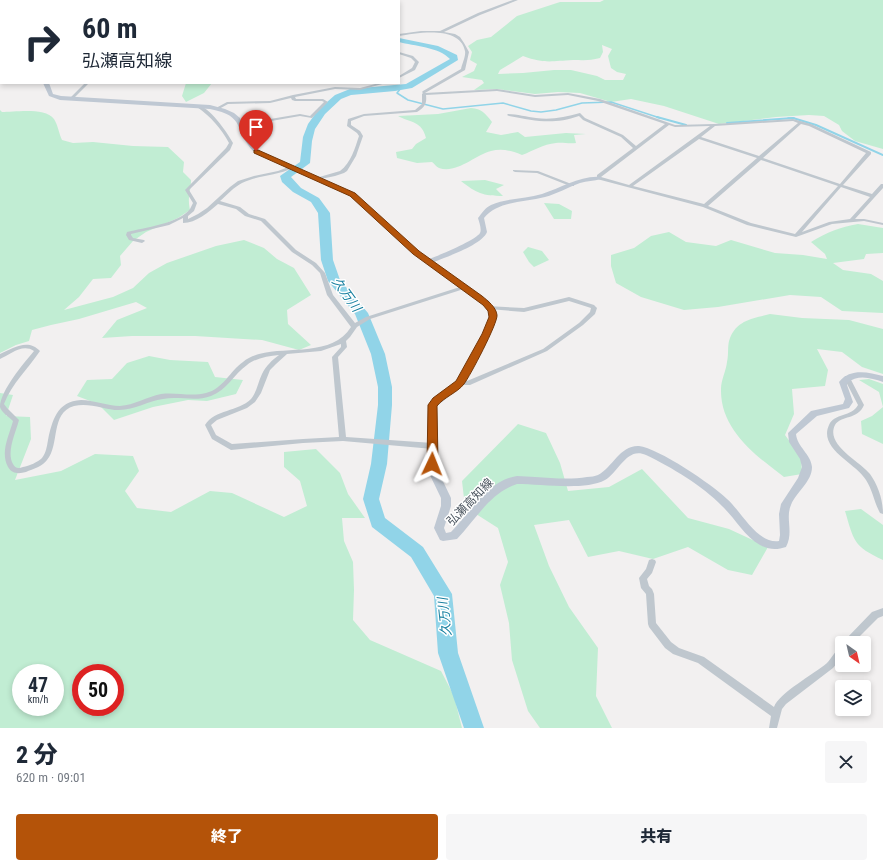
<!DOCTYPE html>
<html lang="ja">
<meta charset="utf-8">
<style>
body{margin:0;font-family:"Roboto Condensed","Noto Sans JP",sans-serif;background:#f6f6f7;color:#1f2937;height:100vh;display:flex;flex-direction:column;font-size:15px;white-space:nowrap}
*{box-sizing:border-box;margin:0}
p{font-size:13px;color:#747a83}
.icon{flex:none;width:22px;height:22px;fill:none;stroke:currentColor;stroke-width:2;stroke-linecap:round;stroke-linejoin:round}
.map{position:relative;height:728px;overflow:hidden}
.sheet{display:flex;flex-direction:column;background:#fff;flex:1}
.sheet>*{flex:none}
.banner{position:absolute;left:0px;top:0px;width:400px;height:84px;box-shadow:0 2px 6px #0003;background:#fff;color:#1f2937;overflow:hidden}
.needle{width:26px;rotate:146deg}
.controls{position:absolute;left:835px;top:636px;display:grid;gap:8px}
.controls a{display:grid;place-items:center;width:36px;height:36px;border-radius:4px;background:#fff;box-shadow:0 2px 6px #0003;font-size:20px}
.speed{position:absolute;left:12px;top:664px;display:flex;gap:8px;font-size:20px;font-weight:700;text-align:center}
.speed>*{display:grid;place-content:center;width:52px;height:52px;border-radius:50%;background:#fff;box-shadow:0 2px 6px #0003;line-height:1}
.speed small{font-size:10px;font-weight:400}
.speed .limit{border:6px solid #d22;background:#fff;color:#111}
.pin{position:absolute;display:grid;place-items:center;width:34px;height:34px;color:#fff;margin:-41px -17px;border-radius:50% 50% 50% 0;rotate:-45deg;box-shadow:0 0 4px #0007}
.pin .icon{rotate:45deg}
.me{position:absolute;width:44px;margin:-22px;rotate:2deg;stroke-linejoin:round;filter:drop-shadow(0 0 3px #0008)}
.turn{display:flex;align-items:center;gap:14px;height:84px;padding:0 16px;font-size:18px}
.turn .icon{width:52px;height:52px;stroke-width:2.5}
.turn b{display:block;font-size:28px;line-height:34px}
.round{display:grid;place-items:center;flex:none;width:42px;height:42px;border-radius:4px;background:#f6f6f7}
.overview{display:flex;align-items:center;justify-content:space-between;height:68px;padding:0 16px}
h1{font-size:24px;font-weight:800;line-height:30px}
.primary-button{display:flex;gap:8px;margin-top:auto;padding:8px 16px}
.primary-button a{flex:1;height:46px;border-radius:4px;background:#b45309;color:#fff;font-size:16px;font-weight:800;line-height:46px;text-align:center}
.primary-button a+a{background:#f6f6f7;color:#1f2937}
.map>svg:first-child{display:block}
.green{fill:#c1edd3;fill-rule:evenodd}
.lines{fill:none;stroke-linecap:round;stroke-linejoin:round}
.stream-far1{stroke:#91d4e8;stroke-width:1.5}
.stream{stroke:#91d4e8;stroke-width:2}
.river{fill:#91d4e8;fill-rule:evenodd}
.street{fill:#bfc7ce;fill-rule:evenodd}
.secondary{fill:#bfc8d3;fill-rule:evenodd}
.route{fill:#b45309;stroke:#753606}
.labels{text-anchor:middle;stroke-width:3;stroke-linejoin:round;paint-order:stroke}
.street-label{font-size:12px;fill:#49535d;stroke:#fff}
.water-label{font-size:13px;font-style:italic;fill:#147e9e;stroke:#fff}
</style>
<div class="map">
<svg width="883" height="728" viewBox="0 0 883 728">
<rect width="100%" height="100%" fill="#f2f0f0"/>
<path class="green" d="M604 0H883V149L855 141 842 131 839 125 824 116 809 115 776 117 719 124 664 106 631 99 611 102 580 93 558 92 535 94 497 89 474 90 484 83 482 80 462 77 474 71 477 64 470 60 472 52 468 46 477 40 491 37 517 16 560 2H600ZM602 45 612 49 608 56 611 68 617 72 626 74 623 80H605L597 76 571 70H554L523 73 498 74 500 70 523 56C545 64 551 61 573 60 583 60 589 61 600 58L603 52Z
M186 83H212L204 93 186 102 182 96Z
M471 108C482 109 485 113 492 122L486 132 501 135 518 132 525 137 566 133 586 134 574 135 576 143C569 144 562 142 556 143 543 144 533 151 522 155 512 151 502 148 491 151 475 155 457 174 439 168 436 167 434 163 432 162L417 163 397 158 396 152 412 149 416 144 426 138C422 121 411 123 398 116L438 114Z
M0 110 2 112C15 112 45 107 54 119 58 125 59 134 62 140L73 143 93 142 133 146 168 147 184 162 183 172 191 180C191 192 187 196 190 210L178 218 146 232 133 241 120 256 121 265 111 278 93 279 79 297 64 310 113 297 133 288 149 273 167 263 216 246 244 240 264 248 277 259 294 268 311 295 287 310 288 324 311 345 299 350 262 340 195 336H132L102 338 117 320 147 308 136 302 79 319 51 325 32 330 29 341 16 345 0 353Z
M485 180 504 185 496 189 503 196C483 196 476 193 461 181Z
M544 203 559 204 572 211 571 219H554Z
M858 224 883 228V253L866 254 864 259 833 263 843 270 871 274 883 281V313L842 311 821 297 790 295 718 307 684 310 641 297 616 283 611 266V255L634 248 651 236 669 232 686 242 716 246 731 240 775 253 803 255 827 259 825 254 811 242C827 232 840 227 858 224Z
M528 247 542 251 549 260 534 267 529 262 523 252Z
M770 314 802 318 849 320 883 329V374L862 367 842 352 817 349 828 370 825 386 792 389 794 414 785 435 801 457 802 474 784 477C755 455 720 429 721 389 721 380 726 371 727 362 729 354 727 345 730 338 737 320 754 318 770 314Z
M149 356 170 360 208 362 215 377 243 380 236 394 207 401 188 400 153 407 114 420 98 404 77 396 87 380 112 379 127 363Z
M869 379 883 384V444L862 434 861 421 872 416 883 407 879 392 859 380Z
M0 393 13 395 6 416 30 417 31 439 15 480 61 471 95 454 133 456 139 471 125 491 137 508 171 512 210 491 232 493 284 517 307 506 300 481 284 467V452L316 449 340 473 348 494 365 518H342L344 541 353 562 354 590 353 620 370 640 441 671 454 696 462 728H0ZM21 673H55V707H21ZM81 673H115V707H81Z
M518 424 546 433 560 463 568 491 609 487 642 469 688 518 729 529 768 547 752 575 728 570 688 547 653 559 619 551 588 557 569 520 534 525 549 566 569 607 598 648 596 696 612 728H540L528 711 512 660 509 623 500 585 508 562 498 528 465 507 462 481Z
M861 509 883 525V560C853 546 854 541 845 511Z"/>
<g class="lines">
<path class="stream-far1" d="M401 88 397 93 408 100 443 109 503 103 531 111 541 112 556 110 582 103 611 102 660 118
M788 118H794"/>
<path class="stream" d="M657 117 686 125
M727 123 793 118 816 125 883 155"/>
<path class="river" d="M219 0H227V1H219Z
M261 0H270L271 1H262Z
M399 38 438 46 457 55 458 60 412 88 395 91 351 95 341 99 325 114 315 129 312 141 310 163 291 177 301 188 319 198 330 213 333 260 340 280 368 313 385 354 392 387V405L387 464 379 499 385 518 423 547 452 594 458 653 484 728H464L438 653 434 596 411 557 372 527 363 499 371 464 378 405V387L371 354 355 314 328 281 321 260 318 213 311 202 293 192 282 182 280 176 300 162 303 137 308 124 318 110 335 95 350 89 406 84 450 59C439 47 414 46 399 42Z
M0 44H1V48H0Z"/>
<path class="street" d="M274 0H278L280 1H276Z
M513 0H518L480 15 444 32 455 34 460 37 464 43 469 52 465 70 425 93 497 89 535 95 568 93 600 99 675 125 714 124 793 119 811 124 871 152V154L843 185 872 194 881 184H883V188L855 219H864L883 223V225L864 221 832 224 796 237 747 225 703 207 597 179V175L633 148 621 137 583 120 579 116C553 125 536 121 509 116L507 115 508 114C517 114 527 117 536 118 552 120 565 117 580 113L585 118 623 135 636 146 665 124 598 101 568 95 535 97 497 91 426 95C427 103 425 107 417 112L364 116 351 121V125L360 131 363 136 356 156 347 171 344 173 335 176 316 180V178L340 171C351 163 355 148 359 136L357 133 347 126 348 119 364 114 415 110 422 104V94L423 93 422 92 423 91 461 69C462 64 466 56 465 51 460 25 417 33 399 36V34L421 31H440L478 13ZM793 121 798 123 759 156 701 137 715 126ZM801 124 809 126 866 153 840 184 763 158ZM669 125 675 127 710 126 629 185 601 177ZM699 139 757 158 704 204 633 186ZM761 160 838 186 795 234 751 223 708 206ZM841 187 870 197 850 219 829 222 802 232Z
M0 28H1V30H0Z
M399 52 413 56 419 62 415 70 399 78V76L412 68 415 62 411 58 399 54Z
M0 66H1V68H0Z
M85 83H89L72 100H70V98Z
M379 83H386L360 90 335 89 295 97 296 99H323L328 102 312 118 300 116 254 124 250 126 253 135 251 136 245 137V135L249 134 246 125 247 124 253 122 300 114 310 116 324 102 322 101H295L292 100 291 98 270 103 228 104 219 109 216 108 227 102 270 101 293 95 335 87 360 88Z
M197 105C209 106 227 132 233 143L230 150 189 190 197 203 194 211 188 216V219L198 214 207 208 230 187 238 181 254 176 278 171 291 166H293V168C276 176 258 175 242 183 234 187 227 195 220 201L240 207 249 214 265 219 296 250 316 263 325 273 333 295 355 323 366 317 463 286H467L468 287 467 288 370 319 357 327 350 337 346 341 347 347 338 357 346 437 433 443 435 444 436 446 435 448 433 449 343 441 303 443 231 450 212 439 205 425C215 409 238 412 251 399 257 392 258 382 262 374 266 366 272 360 279 355 268 356 256 358 247 365 234 374 227 390 211 396 196 402 179 396 163 399 148 401 135 410 119 410 105 410 89 402 74 406 50 413 60 445 47 460 43 466 33 469 26 472 19 474 12 474 8 467 0 452 9 436 13 421 9 417 1 412 0 407 0 391 24 363 34 351 22 343 10 355 0 359V354C13 348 28 338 40 351 28 369 12 383 4 404L7 408 19 420C16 432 6 452 13 464 15 468 18 469 23 467 29 466 38 462 42 458 46 453 47 446 48 440 52 421 57 401 81 400 94 400 107 406 120 406 134 405 147 397 161 394 176 392 191 397 206 393 223 389 230 371 243 362 247 358 253 356 259 354 289 346 332 357 351 327L327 295 320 273 312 265 292 252 261 221 245 216 236 209 218 204C209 212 196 223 183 223V218L169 225 131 234V235L133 238 144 240 145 241 142 243 129 240 126 235 127 232C143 228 180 223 190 209 191 207 192 205 193 203L185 190 226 148 229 143C221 128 211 117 197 107ZM341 344V347L332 357 339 437 303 439 232 444 216 435 211 425 217 420 247 408 255 402 261 393 270 370 276 364 287 354 321 351Z
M513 170 538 171 574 185V186H570L537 173 515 172 513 171Z
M569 297 594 305 597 308 595 314 583 325 547 351 470 385H458L457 383 458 381H467L543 349 579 323 590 312 591 308 569 301 524 312 489 309 487 308 486 307 487 306 524 308Z
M845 376H849L864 405C858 420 841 415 835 425 825 445 860 461 870 474 878 485 883 500 883 514L880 513 879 511C874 501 872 489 866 480 856 463 818 449 829 425 834 413 852 417 858 405L844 378Z
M652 559 655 560 656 562 652 573 647 579 649 586 652 589 654 594 656 623 671 642 679 648 704 657 774 707C779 693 814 674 827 663 832 658 835 650 842 647V657L833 668 786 704 782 709 777 728H769L771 716 698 663 673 654 665 648 649 627 648 624 646 594 641 588 639 578 646 569 649 560Z
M883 608V616L878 618 853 643H844L845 640 872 612Z"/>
<path class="secondary" d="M0 75H1V77H0Z
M43 83H49L53 94 61 96 210 105 225 109 234 113 240 118 248 137 258 150 354 194 418 252 429 259C438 256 476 240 480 233 482 229 479 222 478 218 482 213 485 208 491 205 507 198 526 199 542 194 561 188 581 175 601 177V179C594 181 587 181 580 183 568 187 557 194 545 197 524 203 499 200 484 218L487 232C482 245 446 257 434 262L489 301 495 311 497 317 482 350 462 386 437 406 438 471 451 498V506L444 528 446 533 451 532C470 513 488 480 517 476 523 476 530 477 535 477 552 478 570 480 587 477 591 477 595 476 598 475 613 467 620 445 639 446 658 448 713 485 727 499 742 512 757 544 779 541L780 535 779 514 781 504 798 478 802 467 800 459 789 442 788 433 811 411 843 404 845 399 839 382C850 368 868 372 883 376V382C871 378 858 374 847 383V385L853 402 849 408 817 416 796 434C797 447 811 454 812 467 812 482 796 492 791 505 785 518 794 532 786 547 777 550 769 550 760 545 744 536 735 518 722 506 703 486 671 467 646 455 627 446 619 472 605 480 585 491 541 484 517 484 490 493 476 519 457 539L443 541 440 540 434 528 441 506V498L428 471 429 405C436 394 449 391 457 381 463 373 490 324 489 315 489 311 486 308 483 305L414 254 350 196 254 152C233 130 247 116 210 109L60 100 49 96Z"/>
</g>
<path class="route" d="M254 150H258L355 193 419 251 482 296C488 301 496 307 497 315 498 323 470 376 464 384 457 393 444 397 437 406L438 464 436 467H429L427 464 428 405 433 398 456 381 482 334 489 317 488 311 483 305 413 254 350 196 254 153Z"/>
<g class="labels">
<g class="street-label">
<text transform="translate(470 502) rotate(-46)" y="4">弘瀬高知線</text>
</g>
<g class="water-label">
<text transform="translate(347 294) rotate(54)" y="5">久万川</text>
<text transform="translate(444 617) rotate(-96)" y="5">久万川</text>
</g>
</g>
</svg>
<div class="controls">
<a><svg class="needle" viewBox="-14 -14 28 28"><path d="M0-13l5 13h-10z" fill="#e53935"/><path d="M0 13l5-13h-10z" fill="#747a83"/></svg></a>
<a><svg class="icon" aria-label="layers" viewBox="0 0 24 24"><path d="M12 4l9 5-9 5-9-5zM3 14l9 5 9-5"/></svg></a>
</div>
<div class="speed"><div>47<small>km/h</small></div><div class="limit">50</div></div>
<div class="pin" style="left:256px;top:151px;background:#d93025"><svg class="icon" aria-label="arrive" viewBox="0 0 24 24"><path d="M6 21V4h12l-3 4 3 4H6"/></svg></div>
<svg class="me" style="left:432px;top:464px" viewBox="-20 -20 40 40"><path d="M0-17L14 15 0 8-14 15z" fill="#b45309" stroke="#fff" stroke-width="4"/></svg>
<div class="banner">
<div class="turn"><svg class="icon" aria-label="right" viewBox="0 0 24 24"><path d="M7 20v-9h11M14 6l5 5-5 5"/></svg><div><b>60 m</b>弘瀬高知線</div></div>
</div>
</div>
<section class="sheet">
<div class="overview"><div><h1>2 分</h1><p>620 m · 09:01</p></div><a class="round"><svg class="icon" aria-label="close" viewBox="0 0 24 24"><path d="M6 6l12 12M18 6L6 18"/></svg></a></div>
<div class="primary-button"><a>終了</a><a>共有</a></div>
</section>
